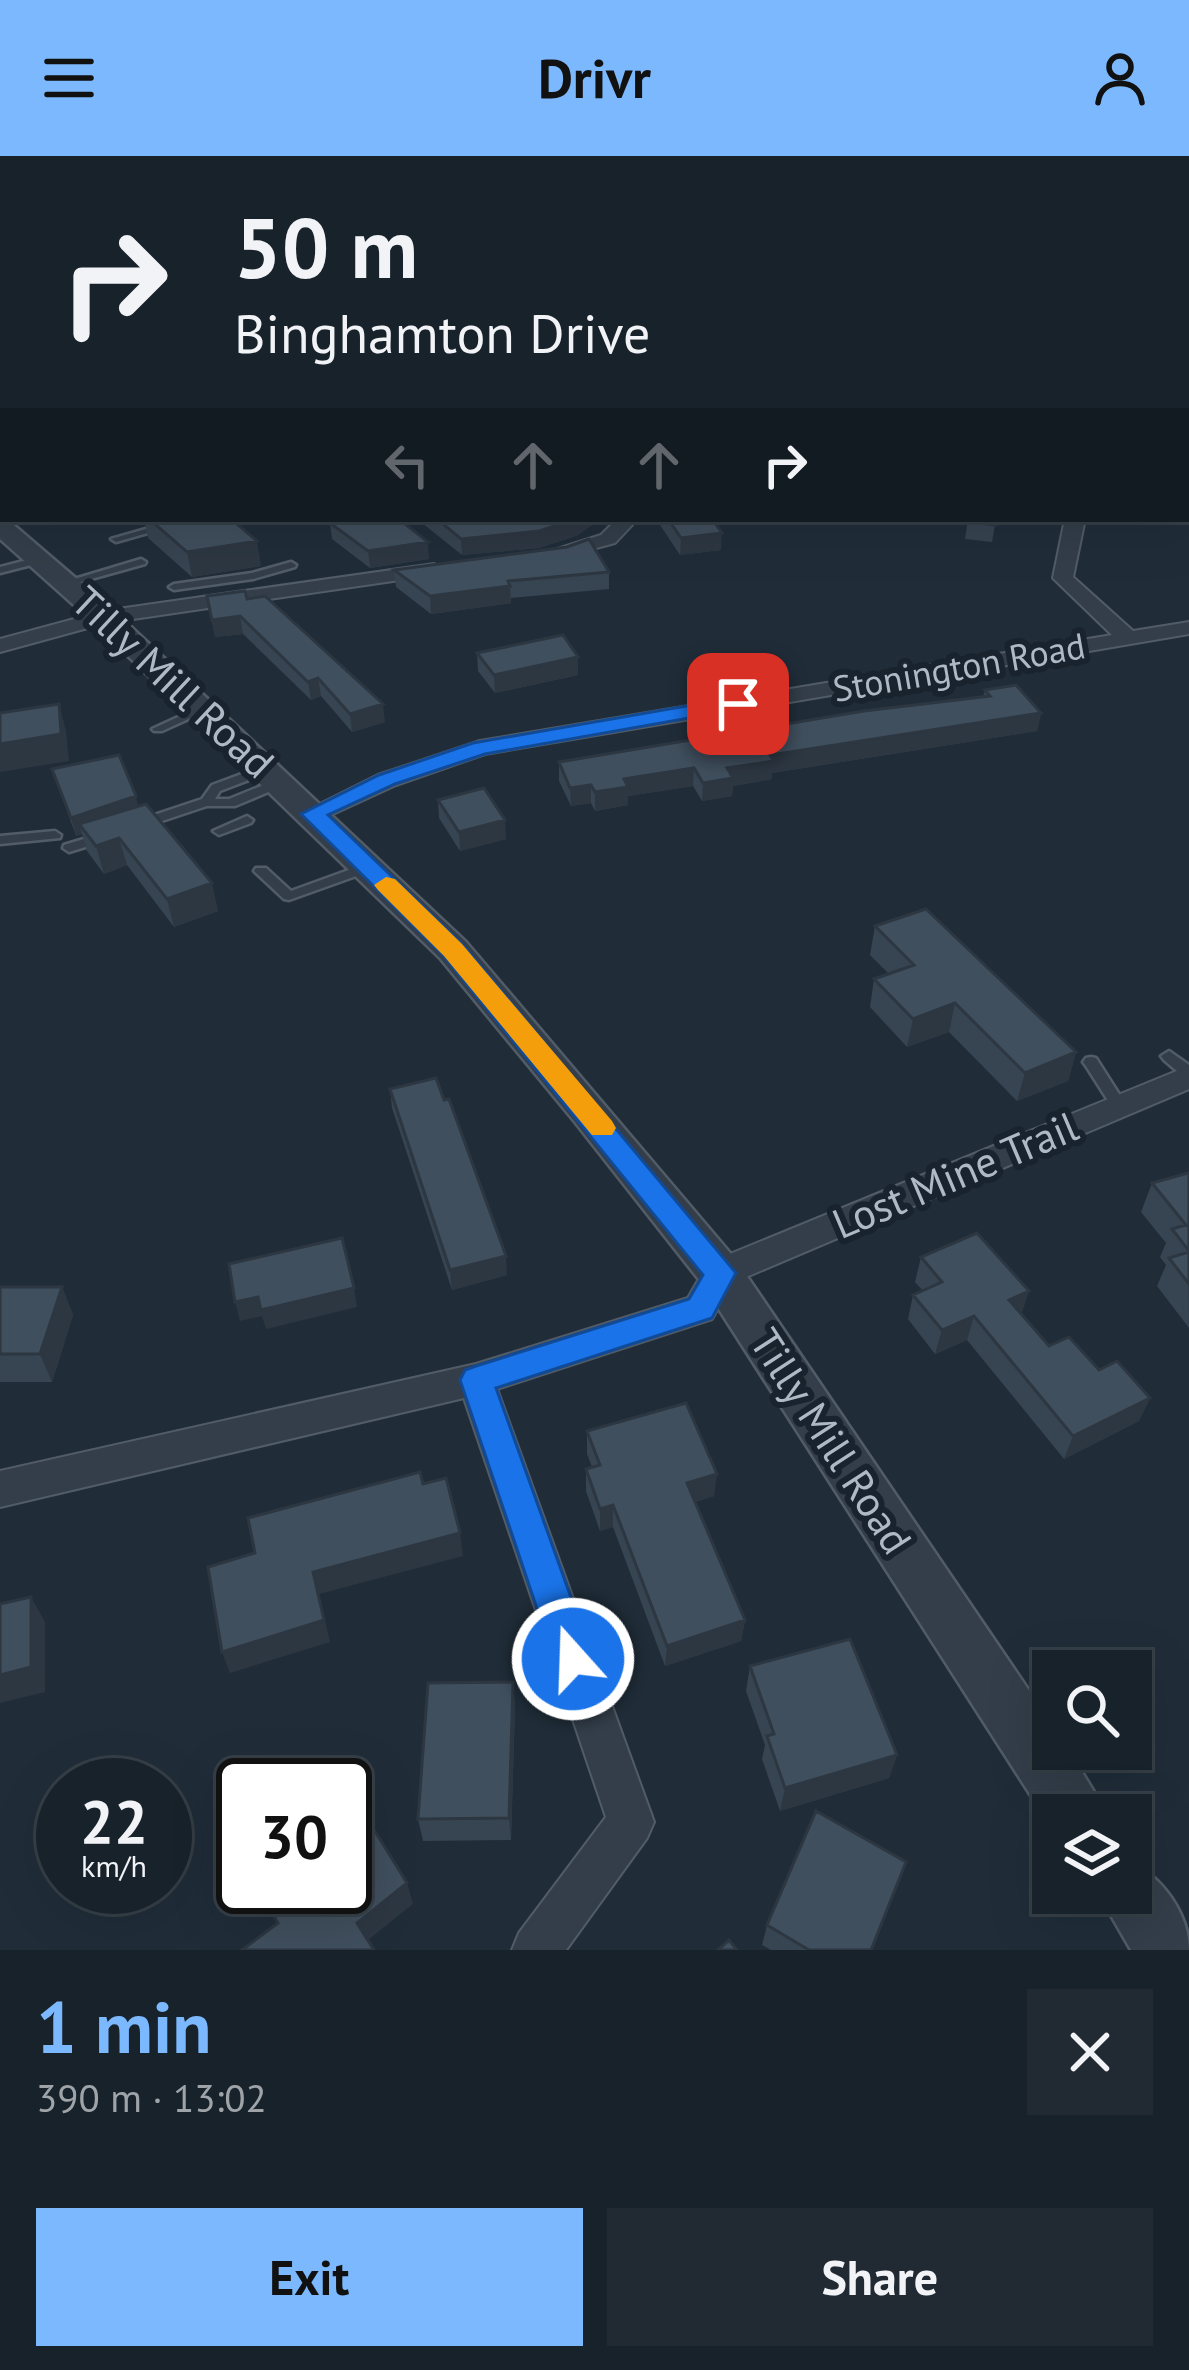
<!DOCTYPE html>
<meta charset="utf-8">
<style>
body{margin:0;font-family:"PT Sans",sans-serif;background:#212a33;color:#f1f3f6;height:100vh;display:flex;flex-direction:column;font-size:45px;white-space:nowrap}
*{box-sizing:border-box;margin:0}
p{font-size:39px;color:#9fa4a9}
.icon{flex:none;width:66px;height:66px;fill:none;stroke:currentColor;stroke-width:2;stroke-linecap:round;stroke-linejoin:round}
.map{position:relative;height:1794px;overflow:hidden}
.details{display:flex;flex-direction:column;background:#18222b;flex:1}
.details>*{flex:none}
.top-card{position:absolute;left:0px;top:0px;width:1191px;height:366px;box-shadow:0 12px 48px #0002,0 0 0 3px #363f47;background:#18222b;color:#f1f3f6;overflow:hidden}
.fabs{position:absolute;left:1032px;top:1494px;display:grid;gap:24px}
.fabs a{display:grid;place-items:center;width:120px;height:120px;border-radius:0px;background:#18222b;box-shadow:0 12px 48px #0002,0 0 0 3px #363f47;font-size:60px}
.speed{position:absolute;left:36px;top:1602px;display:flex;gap:24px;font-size:60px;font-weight:700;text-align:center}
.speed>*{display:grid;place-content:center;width:156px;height:156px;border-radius:50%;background:#18222b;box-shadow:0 12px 48px #0002,0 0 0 3px #363f47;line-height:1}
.speed small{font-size:30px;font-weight:400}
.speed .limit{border:6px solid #111;border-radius:18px;background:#fff;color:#111}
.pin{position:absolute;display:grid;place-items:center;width:102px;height:102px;color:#fff;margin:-51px;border-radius:24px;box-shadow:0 6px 18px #0006}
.me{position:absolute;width:132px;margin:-66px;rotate:340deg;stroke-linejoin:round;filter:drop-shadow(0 0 9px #0008)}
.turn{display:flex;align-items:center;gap:42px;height:252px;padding:0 36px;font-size:54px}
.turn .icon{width:156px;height:156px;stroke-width:2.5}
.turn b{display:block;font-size:84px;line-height:102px}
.lanes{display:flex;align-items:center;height:114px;padding:0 36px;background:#0003;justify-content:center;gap:60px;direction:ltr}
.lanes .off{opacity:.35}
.round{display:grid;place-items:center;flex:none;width:126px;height:126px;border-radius:0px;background:#212a33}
.overview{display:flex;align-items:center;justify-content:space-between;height:204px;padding:0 36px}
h1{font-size:72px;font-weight:800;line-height:90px;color:#7cb8fd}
.button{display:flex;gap:24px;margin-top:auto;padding:24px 36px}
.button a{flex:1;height:138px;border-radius:0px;background:#7cb8fd;color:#111;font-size:48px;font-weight:800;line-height:138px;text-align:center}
.button a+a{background:#212a33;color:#f1f3f6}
header{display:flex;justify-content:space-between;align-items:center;height:156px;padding:0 36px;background:#7cb8fd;color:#111;font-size:54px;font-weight:800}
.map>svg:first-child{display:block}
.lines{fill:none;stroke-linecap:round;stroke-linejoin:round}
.service-casing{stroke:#515c67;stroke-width:5}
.minor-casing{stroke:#515c67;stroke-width:4}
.tertiary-casing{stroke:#515c67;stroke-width:5}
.secondary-casing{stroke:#515c67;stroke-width:4}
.motorway-casing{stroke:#3e4954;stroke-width:5}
.service{fill:#333e4a;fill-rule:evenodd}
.minor{fill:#333e4a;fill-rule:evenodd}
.tertiary{fill:#333e4a;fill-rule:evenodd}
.secondary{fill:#414e5d;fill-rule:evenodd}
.motorway{fill:#706150;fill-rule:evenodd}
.wall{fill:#374451}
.shaded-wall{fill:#2d3742}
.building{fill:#404f5e;stroke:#2d3742;stroke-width:3}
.route{fill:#1a73e8;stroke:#114b97;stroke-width:3}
.slow{fill:#f59e0b}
.labels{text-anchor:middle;stroke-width:12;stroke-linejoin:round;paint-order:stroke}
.far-street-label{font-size:36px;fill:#aeb9c6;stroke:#19232e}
.street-label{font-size:42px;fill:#aeb9c6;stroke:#19232e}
</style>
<header><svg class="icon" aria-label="menu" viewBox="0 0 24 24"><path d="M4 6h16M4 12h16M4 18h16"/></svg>Drivr<svg class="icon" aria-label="person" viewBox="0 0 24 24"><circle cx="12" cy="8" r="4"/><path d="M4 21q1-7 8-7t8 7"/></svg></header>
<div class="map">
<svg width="1189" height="1794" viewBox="0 0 1189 1794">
<rect width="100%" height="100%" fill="#202d39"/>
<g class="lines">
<g class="service-casing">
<path id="service" d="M0 8 3 9V13L0 12Z
M0 159H3V163H0Z
M0 202H3V207H0Z
M3 252V258L0 259V253Z
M0 345H3V351H0Z
M181 363H197L116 386 111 383Z
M39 401 43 402V406L0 417V411Z
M141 403 146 406 145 408 66 430 61 427Z
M291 406 296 409 295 411 253 423 174 434 169 431 174 428 252 417Z
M202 550 206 551V555L162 575H154L152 573Z
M266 609 270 610V616L220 635 215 643H229L281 622 285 623V629L235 650H207L144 671 140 672 134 668 136 665 202 643 212 629Z
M247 660 253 664 251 667 219 679 213 675Z
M55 675 61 679 60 682 0 688V680Z
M100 678 105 679V685L69 696 63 692 64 689Z
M368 707 375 711 373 714 289 744 284 743 254 715 256 712H266L291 735Z
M1169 895 1189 909V922L1184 921 1164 904 1161 900Z
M1091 901 1096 902 1124 946 1127 950 1124 954H1114L1086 910 1083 906 1086 902Z"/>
</g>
<g class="minor-casing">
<path id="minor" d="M0 0H15L0 5Z
M484 0H496L498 3H486Z
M600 0H662L596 3Z
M609 363H629L632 369 615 387 555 403 545 397 601 379 612 368Z
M1065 363H1085L1073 421 1133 475 1189 466V478L485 598 396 629 322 663 313 666 300 658 378 619 480 585 1112 479 1053 422Z
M434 408 444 414 441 418 106 467 0 496V483L104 455Z
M1189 910V933L732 1127 712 1163 497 1233 654 1666 647 1682 566 1794H512L519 1777 606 1661 464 1242 0 1351V1315L476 1208 688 1142 708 1107Z"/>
</g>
<g class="tertiary-casing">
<path id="tertiary" d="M0 363 9 365 114 455 466 786 736 1104 1053 1570V1593H1068L1108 1659H1053V1674L704 1130 575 966 440 802 94 467 0 383Z
M1131 1707C1163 1721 1189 1759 1189 1794H1131L1098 1737H1131Z"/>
</g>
<g class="secondary-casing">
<path id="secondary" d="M3 138V151L0 152V139Z"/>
</g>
<g class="motorway-casing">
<path id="motorway" d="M3 86V103L0 104V87Z"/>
</g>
<use href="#service" class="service"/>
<use href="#minor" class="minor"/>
<use href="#tertiary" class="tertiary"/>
<use href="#secondary" class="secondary"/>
<use href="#motorway" class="motorway"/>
</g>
<path class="wall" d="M144 363H231L261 410 192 421 148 382Z
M417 363H601L576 380 539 392 462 399Z
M656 363H712L721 394 680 399Z
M968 363H996L992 386 965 383Z
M330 367 429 403 370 412 332 383Z
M394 414 609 416V433L511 442V447L431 458 396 431Z
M207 440 247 443 385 566 352 576 321 540 311 544 243 478 215 481Z
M477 497 578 519 495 537 478 515Z
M985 534 1041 557 1037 575 772 617V623L733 630 732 640 702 645 693 630 628 640V649L595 655 591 647 571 650 559 625V606L983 541Z
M52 613 138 650 218 755 174 771 127 709 104 718 87 695 82 678 76 680Z
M438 644 506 683 460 695 439 662Z
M875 770 1076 896 1068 925 1017 945 949 876 907 891 870 851 874 823 889 818 870 799Z
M390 933 444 944 507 1119 452 1134 392 952Z
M1188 1017 1189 1172 1157 1130 1166 1109 1160 1101 1166 1087 1141 1056 1152 1027Z
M921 1101 1029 1135 1021 1158 1049 1190 1150 1242 1139 1265 1064 1303 967 1184 935 1198 908 1163 913 1139 923 1135 915 1126Z
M0 1131H62L73 1159 52 1226H0Z
M587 1275 714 1340 695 1346 745 1464 741 1485 665 1510 613 1371 600 1375 586 1335V1313L592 1311 587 1298Z
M750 1510 897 1599 889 1622 780 1655 762 1603 765 1589 746 1535Z
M513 1526 515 1550 511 1684 423 1685 418 1663Z
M767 1769 871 1794H771L762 1789Z"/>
<path class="shaded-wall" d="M577 363H601L576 380 539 392 462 399 461 383Z
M722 377 721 394 680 399 681 382Z
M257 385 261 410 192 421 187 396Z
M428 386 429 403 370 412 368 395Z
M510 430 511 447 431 458 430 440Z
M240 460 243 478 215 481 212 464Z
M578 501V519L495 537 494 519Z
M318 522 321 540 311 544 308 526Z
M59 548 66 575 69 605 0 616V588Z
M383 548 385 566 352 576 350 558Z
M1041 557 1037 575 772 617V623L733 630 732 640 702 645 703 627 727 612 770 599Z
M694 612 693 630 628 640V649L595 655V636L624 623Z
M591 629V647L571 650 570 632Z
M136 640 140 659 79 668 82 678 76 680 71 662Z
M505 664 506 683 460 695 459 676Z
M119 682 127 709 104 718 96 690Z
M212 727 218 755 174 771 167 743Z
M955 847 949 876 907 891 913 863Z
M1076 896 1068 925 1017 945 1025 917Z
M506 1100 507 1119 452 1134 450 1114Z
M62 1131 73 1159 52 1226 40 1198Z
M354 1132 357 1151 266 1173 262 1160 240 1165 235 1146 258 1141Z
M1029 1135 1021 1159 1009 1144Z
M974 1160 967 1184 935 1198 942 1174Z
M1150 1242 1139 1265 1064 1303 1073 1280Z
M717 1318 714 1340 685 1349 687 1327Z
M613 1349V1371L600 1375V1353Z
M460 1377 463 1400 319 1438 330 1486 230 1517 222 1496 313 1416Z
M31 1441 45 1466V1536L0 1547V1519Z
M745 1464 741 1485 665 1510 667 1490Z
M513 1526 515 1550 511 1684 509 1662Z
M897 1599 889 1622 780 1655 785 1632Z
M407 1727 413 1748 364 1787 357 1767Z"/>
<path class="building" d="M1188 183H1189V265L1188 263Z
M1189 290V343H1188Z
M149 363H231L257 385 187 396Z
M343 363H399L428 386 368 395 330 367Z
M437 363H577L539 375 461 383Z
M668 363H712L722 377 681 382Z
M968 363H996V369L968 366Z
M589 383 609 416 508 425 510 430 430 440 394 414 567 391Z
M245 435 247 443 265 440 383 548 350 558 318 522 308 526 240 460 212 464 207 440Z
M563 479 578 501 494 519 477 497Z
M1016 529 1041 557 770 599 774 605 727 612 733 622 703 627 694 612 624 623 628 631 595 636 591 629 570 632 559 606 864 555 990 540 985 534Z
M59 548 61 578 0 588V557Z
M119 599 136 640 71 662 52 613Z
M484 632 505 664 459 676 438 644Z
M146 648 212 727 167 743 119 682 96 690 79 668Z
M926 753 1076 896 1025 917 955 847 913 863 874 823 914 809 875 770Z
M436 922 444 944 449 943 506 1100 450 1114 390 933Z
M1188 1017 1189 1018V1095L1172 1073 1186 1069 1152 1027Z
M977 1077 1029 1135 1009 1144 1049 1190 1069 1181 1099 1214 1117 1205 1150 1242 1073 1280 974 1160 942 1174 913 1139 942 1126 921 1101Z
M342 1082 354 1132 261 1154 258 1141 235 1146 229 1108Z
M1189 1096V1128L1169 1102Z
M0 1131H62L40 1198H0Z
M686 1247 717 1318 687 1327 745 1464 667 1490 613 1349 600 1353 586 1313 600 1309 587 1275Z
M420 1316 423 1328 446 1322 460 1377 313 1416 324 1464 222 1496 208 1411 255 1397 248 1362Z
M31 1441V1511L0 1519V1448Z
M850 1483 897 1599 785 1632 767 1580 774 1578 750 1510Z
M513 1526 509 1662 418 1663 428 1527Z
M816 1655 906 1706 871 1794H809L767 1769Z
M368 1664 407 1727 357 1767 374 1794H242L278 1767 264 1742 279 1731H345V1681Z
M729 1784 737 1794H718Z"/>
<path class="route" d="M738 541 749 548 746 552 485 598 395 628 328 659 462 788 736 1117 712 1162 496 1232 593 1503 587 1516 573 1522 560 1516 554 1503 460 1224 465 1214 476 1210 689 1143 703 1119 444 800 301 658 379 619 473 587Z"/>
<path class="slow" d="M386 721 395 723 462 788 612 965 616 972 612 979H592L444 800 378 734 374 729Z"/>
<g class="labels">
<g class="far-street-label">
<text transform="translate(959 511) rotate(-10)" y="13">Stonington Road</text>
</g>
<g class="street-label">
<text transform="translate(173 526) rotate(43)" y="15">Tilly Mill Road</text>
<text transform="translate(955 1019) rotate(-23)" y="15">Lost Mine Trail</text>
<text transform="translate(831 1285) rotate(57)" y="15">Tilly Mill Road</text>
</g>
</g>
</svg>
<div class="fabs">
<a><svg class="icon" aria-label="search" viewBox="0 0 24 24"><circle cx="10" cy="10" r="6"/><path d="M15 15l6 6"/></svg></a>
<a><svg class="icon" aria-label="layers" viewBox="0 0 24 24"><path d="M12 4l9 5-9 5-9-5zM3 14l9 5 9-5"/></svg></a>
</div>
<div class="speed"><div>22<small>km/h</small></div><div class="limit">30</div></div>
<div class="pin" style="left:738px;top:548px;background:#d93025"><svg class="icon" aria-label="arrive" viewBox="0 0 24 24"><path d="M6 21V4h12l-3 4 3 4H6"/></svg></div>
<svg class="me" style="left:573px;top:1503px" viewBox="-20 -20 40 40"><circle r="17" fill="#1a73e8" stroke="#fff" stroke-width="3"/><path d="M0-11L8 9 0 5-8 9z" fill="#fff"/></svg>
<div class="top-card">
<div class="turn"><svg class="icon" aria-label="right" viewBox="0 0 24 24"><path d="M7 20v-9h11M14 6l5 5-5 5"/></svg><div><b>50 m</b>Binghamton Drive</div></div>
<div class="lanes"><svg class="icon off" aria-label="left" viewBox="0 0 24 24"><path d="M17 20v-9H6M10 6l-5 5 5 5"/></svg><svg class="icon off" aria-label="ahead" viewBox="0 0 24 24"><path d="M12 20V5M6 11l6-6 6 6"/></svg><svg class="icon off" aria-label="ahead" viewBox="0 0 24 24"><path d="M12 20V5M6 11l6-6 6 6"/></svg><svg class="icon" aria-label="right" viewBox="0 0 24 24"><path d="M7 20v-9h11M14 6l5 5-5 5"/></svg></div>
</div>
</div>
<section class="details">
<div class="overview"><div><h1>1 min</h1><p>390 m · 13:02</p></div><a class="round"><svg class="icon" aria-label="close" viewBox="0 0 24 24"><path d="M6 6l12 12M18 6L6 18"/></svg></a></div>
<div class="button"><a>Exit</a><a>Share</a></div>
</section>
